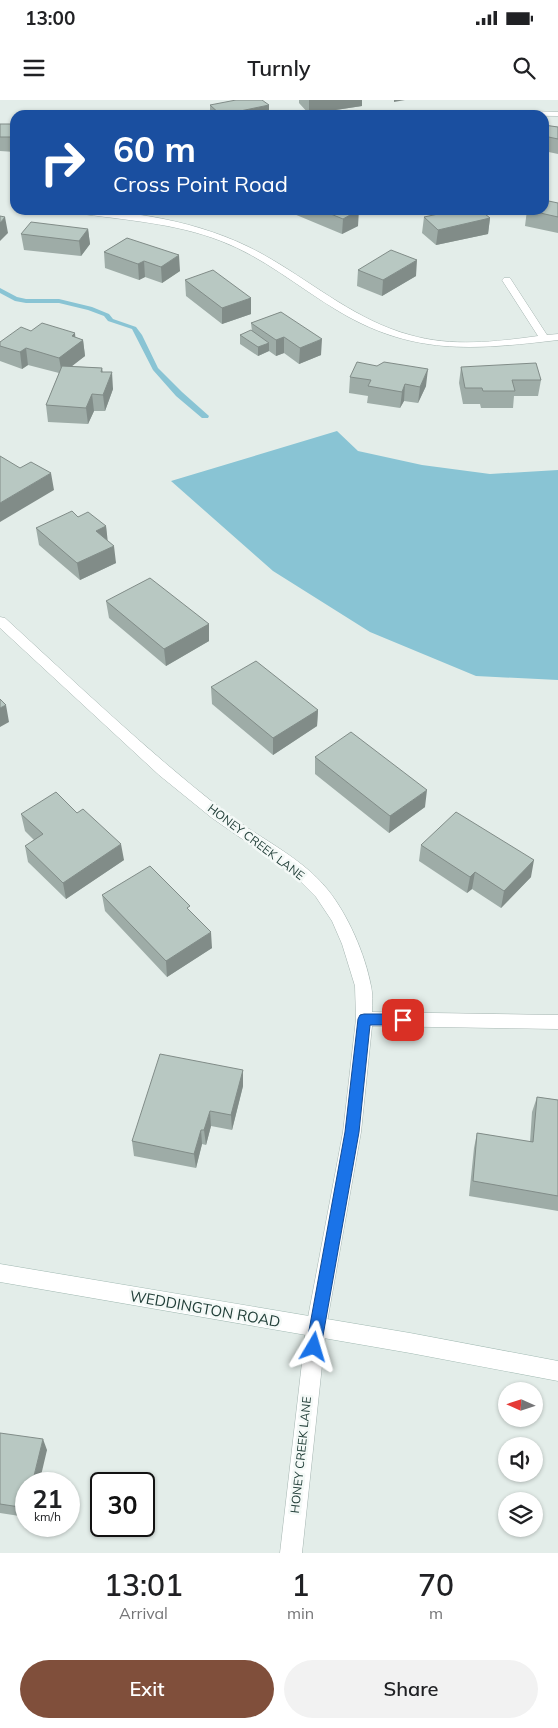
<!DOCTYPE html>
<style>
body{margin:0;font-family:Mulish,sans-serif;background:#f2f2f2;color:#202124;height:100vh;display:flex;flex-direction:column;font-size:19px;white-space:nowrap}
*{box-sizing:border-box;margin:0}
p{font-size:16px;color:#757577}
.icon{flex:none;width:28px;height:28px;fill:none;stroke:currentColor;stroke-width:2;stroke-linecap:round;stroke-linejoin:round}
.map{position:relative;height:1453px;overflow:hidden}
.details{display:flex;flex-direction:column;background:#fff;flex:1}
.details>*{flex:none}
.banner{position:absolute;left:10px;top:10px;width:539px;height:105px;border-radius:15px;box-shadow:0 1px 4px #0004;background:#1a4fa0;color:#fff;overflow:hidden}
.needle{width:32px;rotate:273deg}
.controls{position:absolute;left:498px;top:1282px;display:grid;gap:10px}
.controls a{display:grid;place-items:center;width:45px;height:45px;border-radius:50%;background:#fff;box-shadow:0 1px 4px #0004;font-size:25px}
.speed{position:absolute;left:15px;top:1372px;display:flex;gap:10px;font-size:25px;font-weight:700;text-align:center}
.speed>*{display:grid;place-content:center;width:65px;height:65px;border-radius:50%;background:#fff;box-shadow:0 1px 4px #0004;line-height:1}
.speed small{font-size:12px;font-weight:400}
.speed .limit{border:2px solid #111;border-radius:8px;background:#fff;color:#111}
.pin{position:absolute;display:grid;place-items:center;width:42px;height:42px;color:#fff;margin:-21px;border-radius:10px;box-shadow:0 2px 8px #0006}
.me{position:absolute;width:55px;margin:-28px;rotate:7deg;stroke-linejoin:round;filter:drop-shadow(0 0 4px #0008)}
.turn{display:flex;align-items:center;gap:18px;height:105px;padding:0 20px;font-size:22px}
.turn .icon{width:65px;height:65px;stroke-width:2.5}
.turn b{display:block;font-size:35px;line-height:42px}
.eta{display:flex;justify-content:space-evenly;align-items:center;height:85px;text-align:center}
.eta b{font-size:30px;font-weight:600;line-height:35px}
.primary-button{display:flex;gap:10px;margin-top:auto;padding:10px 20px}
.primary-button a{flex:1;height:58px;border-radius:30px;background:#804f3b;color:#fff;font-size:20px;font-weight:600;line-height:58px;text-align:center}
.primary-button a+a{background:#f2f2f2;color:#202124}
.status{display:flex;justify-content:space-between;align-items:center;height:35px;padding:0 25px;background:#fff;direction:ltr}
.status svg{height:14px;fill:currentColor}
header{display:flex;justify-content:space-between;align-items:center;height:65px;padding:0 20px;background:#fff;font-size:22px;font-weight:600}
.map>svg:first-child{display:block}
.water{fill:#89c4d4}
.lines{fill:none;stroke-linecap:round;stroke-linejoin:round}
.stream{fill:#89c4d4;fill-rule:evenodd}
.minor-casing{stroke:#a5b5b1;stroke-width:1}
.secondary-casing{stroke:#a1b9b2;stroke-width:1}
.minor{fill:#fff;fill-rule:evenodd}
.secondary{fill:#fff;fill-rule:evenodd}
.wall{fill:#9eaca7}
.shaded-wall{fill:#818c88}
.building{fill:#b8c8c2;stroke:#818c88}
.route{fill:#1a73e8;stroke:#114b97}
.labels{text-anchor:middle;stroke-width:5;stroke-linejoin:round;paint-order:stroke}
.street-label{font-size:12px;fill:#223f39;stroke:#f4f9f7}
.near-street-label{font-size:15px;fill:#223f39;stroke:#f4f9f7}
</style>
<div class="status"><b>13:00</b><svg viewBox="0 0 49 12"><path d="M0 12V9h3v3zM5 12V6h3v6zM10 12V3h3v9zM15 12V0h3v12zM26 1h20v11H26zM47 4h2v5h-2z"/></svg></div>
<header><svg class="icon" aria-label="menu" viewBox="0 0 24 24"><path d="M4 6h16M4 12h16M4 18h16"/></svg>Turnly<svg class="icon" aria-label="search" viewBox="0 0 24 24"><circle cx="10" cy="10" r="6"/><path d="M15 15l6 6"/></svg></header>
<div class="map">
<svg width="558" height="1453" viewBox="0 0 558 1453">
<rect width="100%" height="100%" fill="#e3ede9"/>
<path class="water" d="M337 331 358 351 422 365 490 374 558 370V580L476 576 370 532 273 471 171 381Z"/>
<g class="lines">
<path class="stream" d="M0 188 17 197 26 199H59L92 207 109 214 113 219 136 227 142 235 158 268 182 292 209 316 208 318H202L176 296 153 270 132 229 108 221 104 216 88 210 59 203H26L15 201 0 193Z"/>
<g class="minor-casing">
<path id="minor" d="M532 11 558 12V16L482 15 486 13Z
M71 110C139 110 213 124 271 159 317 186 358 221 410 235 452 247 495 242 538 236L502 180 504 178H510L547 235 558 234V240C473 250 411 256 335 209 297 186 263 157 221 141 175 123 124 120 76 113Z
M0 517 5 518C75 582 145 649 220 708 254 736 300 755 328 790 348 815 365 854 371 886 373 894 372 903 372 912L558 915V929L372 926 361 1032 326 1228 302 1453H280L306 1228 343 1032 356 919 355 886 342 844 332 821 316 797 294 775 212 718 159 675 0 528Z"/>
</g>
<g class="secondary-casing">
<path id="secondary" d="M0 1164 410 1233 558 1261V1281L410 1253 0 1182Z"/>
</g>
<use href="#minor" class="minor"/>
<use href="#secondary" class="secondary"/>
</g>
<path class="wall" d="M299 0H362V6L309 14 299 3Z
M210 5H269V15H210Z
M15 24V52L0 51V25Z
M544 25 558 27V54L544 51Z
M558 103V133L525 126 527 110Z
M294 110H358V126L342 134 294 114Z
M424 117 490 118 488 134 436 145 422 133Z
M88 129 90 144 81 156 24 150 21 134Z
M127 138 180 171 162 183 145 177 139 180 105 168 104 152Z
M358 170 416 176 382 196 357 186Z
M185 180 251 198V214L222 224 186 196Z
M281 212 321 255 299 264 284 253 276 256 269 251 258 256 240 244V235L252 231 251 223Z
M31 231 75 233V237L83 240 85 256 71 266 102 268 103 272 113 289 105 311H94L88 324 48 322 46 305 59 273 28 265 22 269 0 261V242Z
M461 267 541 280 538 296H514L513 308H481L480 304H463L459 283Z
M350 277 426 286 418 303 404 301 400 308 367 303 368 296 349 293Z
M78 417 106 426 107 440 116 463 80 480 39 445 36 428Z
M106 501 209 524V541L166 566 109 518Z
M211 587 318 610 317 626 273 655 212 604Z
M315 657 425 707 389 733 315 674Z
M77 713 124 760 66 799 28 762 25 746 34 740 25 731 21 714Z
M421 745 531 777 501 808 472 789 467 793 419 761Z
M102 795 191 812 212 848 167 877 105 811Z
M243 970V986L232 1030 211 1026 206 1045 202 1044 196 1068 134 1056 132 1041Z
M537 997 558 1000V1111L469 1096 474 1048 477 1033 530 1042 532 1012Z
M0 1333 47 1350 26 1384V1417L0 1413Z"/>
<path class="shaded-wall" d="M309 0H362V6L309 14Z
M394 0H405L394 2Z
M269 5V15H221Z
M359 110 358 126 342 134 343 119Z
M5 117 8 133 0 141V123Z
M490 118 488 134 436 145 438 130Z
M88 129 90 144 81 156 79 141Z
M179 155 180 171 162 183 161 167Z
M417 160 416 176 382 196 383 180Z
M144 161 145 177 139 180 138 164Z
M251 198V214L222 224V208Z
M75 233 76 245 83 240 85 256 62 274 59 258 72 236Z
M284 237V253L276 256V240Z
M322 239 321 255 299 264 300 248Z
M269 243V251L258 256V247Z
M26 248 28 265 22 269 20 252Z
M428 269 426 286 418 303 420 287Z
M112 272 113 289 105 311 103 295Z
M405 284 404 301 400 308 402 292Z
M92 294 94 311 88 324 86 308Z
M51 373 54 390 0 422V403Z
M106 426 108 443 96 431Z
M114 446 116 463 80 480 77 463Z
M209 524V541L166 566 164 549Z
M6 605 9 622 0 627V608Z
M318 610 317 626 273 655V638Z
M427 690 425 707 389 733 390 716Z
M121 744 124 760 66 799 63 783Z
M534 760 531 777 501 808 504 791Z
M475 772 472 789 467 793 470 777Z
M211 832 212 848 167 877 166 861Z
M243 970V986L232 1030 231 1015Z
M210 1011 211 1026 206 1045 204 1030Z
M201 1030 202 1044 196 1068 194 1054Z
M43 1339 47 1350 39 1384H32Z"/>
<path class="building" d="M236 0H262L269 5 221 15 210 5Z
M0 25V24H15V37H0Z
M544 25 558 27V39L544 36Z
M544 100 558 103V117L527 110H544Z
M321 110H359L343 119Z
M457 110H480L490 118 438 130 424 117Z
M0 116 5 117 0 123Z
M31 122 88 129 79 141 21 134Z
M127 138 179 155 161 167 144 161 138 164 104 152Z
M391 150 417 160 383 180 358 170Z
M213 170 251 198 222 208 185 180Z
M281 212 322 239 300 248 284 237 276 240 251 223Z
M42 223 75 233 72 236 83 240 59 258 26 248 20 252 0 246V242L21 227 31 231Z
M251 230 269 243 258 247 240 235Z
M357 262 377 266 384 262 428 269 420 287 405 284 402 292 368 286 371 280 350 277Z
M536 263 541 280H512L515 291H483L482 288H465L461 267Z
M62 266 102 268 101 272H112L103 295 92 294 86 308 46 305Z
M0 356 20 368 31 362 51 373 0 403Z
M72 411 78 417 88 412 106 426 96 431 114 446 77 463 36 428Z
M150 478 209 524 164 549 106 501Z
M256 561 318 610 273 638 211 587Z
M0 599 6 605 0 608Z
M351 632 427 690 390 716 315 657Z
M56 692 77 713 83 709 121 744 63 783 25 746 43 734 21 714Z
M456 712 534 760 504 791 475 772 470 777 421 745Z
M150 766 190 806 187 808 211 832 166 861 102 795Z
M160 954 243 970 231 1015 210 1011 204 1030H201L194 1054 132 1041Z
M537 997 558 1000V1096L473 1081 477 1033 533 1042Z
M0 1333 43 1339 32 1384H26V1408L0 1404Z"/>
<path class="route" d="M364 914H403L408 916 410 920 408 924 403 925H370L359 1032 321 1247 319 1252 314 1254 308 1252 306 1247 345 1032 358 919 360 915Z"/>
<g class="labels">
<g class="street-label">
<text transform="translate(256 742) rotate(37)" y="4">HONEY CREEK LANE</text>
<text transform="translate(301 1355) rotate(-84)" y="4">HONEY CREEK LANE</text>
</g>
<g class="near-street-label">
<text transform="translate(205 1209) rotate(10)" y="5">WEDDINGTON ROAD</text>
</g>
</g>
</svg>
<div class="controls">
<a><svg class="needle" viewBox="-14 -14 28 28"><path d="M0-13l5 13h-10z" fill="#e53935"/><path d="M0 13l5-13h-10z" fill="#757577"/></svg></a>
<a><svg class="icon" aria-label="sound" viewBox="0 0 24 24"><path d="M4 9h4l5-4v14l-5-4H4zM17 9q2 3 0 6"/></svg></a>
<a><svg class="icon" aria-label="layers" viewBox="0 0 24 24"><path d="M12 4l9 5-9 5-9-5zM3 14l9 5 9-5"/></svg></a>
</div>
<div class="speed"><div>21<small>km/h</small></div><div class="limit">30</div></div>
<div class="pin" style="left:403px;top:920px;background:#d93025"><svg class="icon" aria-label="arrive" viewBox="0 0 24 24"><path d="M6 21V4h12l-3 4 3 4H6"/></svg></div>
<svg class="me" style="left:314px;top:1247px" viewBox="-20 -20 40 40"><path d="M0-17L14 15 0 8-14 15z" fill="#1a73e8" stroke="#fff" stroke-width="4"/></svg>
<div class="banner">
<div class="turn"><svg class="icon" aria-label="right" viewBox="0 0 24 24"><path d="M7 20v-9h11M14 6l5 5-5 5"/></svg><div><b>60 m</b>Cross Point Road</div></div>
</div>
</div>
<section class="details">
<div class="eta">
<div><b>13:01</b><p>Arrival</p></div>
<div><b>1</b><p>min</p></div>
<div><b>70</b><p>m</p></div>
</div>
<div class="primary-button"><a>Exit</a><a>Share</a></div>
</section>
